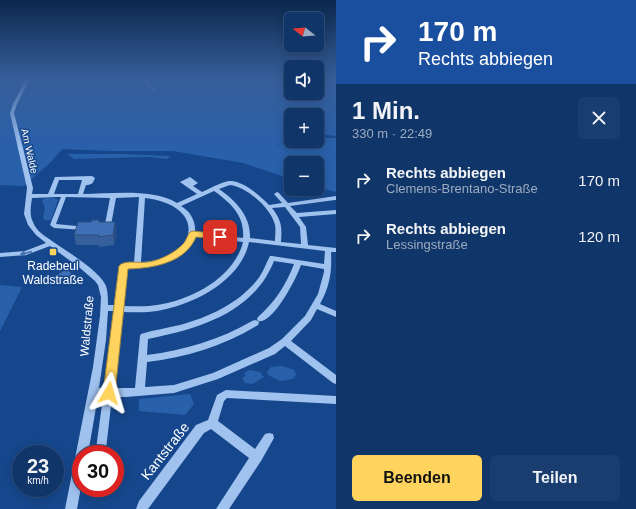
<!DOCTYPE html>
<html lang="de">
<meta charset="utf-8">
<style>
body{margin:0;font-family:Helvetica,sans-serif;background:#193d6f;color:#f1f3f6;height:100vh;display:flex;flex-direction:column;font-size:15px;white-space:nowrap}
*{box-sizing:border-box;margin:0}
p{font-size:13px;color:#9cabc0}
.icon{flex:none;width:22px;height:22px;fill:none;stroke:currentColor;stroke-width:2;stroke-linecap:round;stroke-linejoin:round}
.map{position:relative;flex:1;overflow:hidden}
.side{display:flex;flex-direction:column;background:#103569;width:300px}
.side>*{flex:none}
.banner{background:#1a4fa0;color:#fff;overflow:hidden}
.needle{width:26px;rotate:287deg}
.fabs{position:absolute;left:284px;top:12px;display:grid;gap:8px}
.fabs a{display:grid;place-items:center;width:40px;height:40px;border-radius:6px;background:#103569;box-shadow:0 2px 10px #0003,0 0 0 1px #30507d;font-size:20px}
.speed{position:absolute;left:12px;top:445px;display:flex;gap:8px;font-size:20px;font-weight:700;text-align:center}
.speed>*{display:grid;place-content:center;width:52px;height:52px;border-radius:50%;background:#103569;box-shadow:0 2px 10px #0003,0 0 0 1px #30507d;line-height:1}
.speed small{font-size:10px;font-weight:400}
.speed .limit{border:6px solid #d22;background:#fff;color:#111}
.pin{position:absolute;display:grid;place-items:center;width:34px;height:34px;color:#fff;margin:-17px;border-radius:8px;box-shadow:0 2px 6px #0006}
.me{position:absolute;width:44px;margin:-22px;rotate:7deg;stroke-linejoin:round;filter:drop-shadow(0 0 3px #0008)}
.turn{display:flex;align-items:center;gap:14px;height:84px;padding:0 16px;font-size:18px}
.turn .icon{width:52px;height:52px;stroke-width:2.5}
.turn b{display:block;font-size:28px;line-height:34px}
.round{display:grid;place-items:center;flex:none;width:42px;height:42px;border-radius:6px;background:#193d6f}
.summary{display:flex;align-items:center;justify-content:space-between;height:68px;padding:0 16px}
h1{font-size:24px;font-weight:600;line-height:30px}
.button{display:flex;gap:8px;margin-top:auto;padding:8px 16px}
.button a{flex:1;height:46px;border-radius:6px;background:#ffd45e;color:#111;font-size:16px;font-weight:600;line-height:46px;text-align:center}
.button a+a{background:#193d6f;color:#f1f3f6}
ul{padding:0;list-style:none}
li{display:flex;align-items:center;gap:12px;height:56px;padding:0 16px}
li div{flex:1}
li b{display:block;font-size:15px}
li em{font-style:normal}
main{display:flex;flex:1;min-height:0}
.map>svg:first-child{display:block}
.green{fill:#2960aa}
.lines{fill:none;stroke-linecap:round;stroke-linejoin:round}
.stream{stroke:#92bdf2;stroke-width:1}
.minor{fill:#a0c2ef;fill-rule:evenodd}
.wall{fill:#36609c}
.shaded-wall{fill:#2c4e7f}
.building{fill:#3f70b5;stroke:#2c4e7f}
.oneway{fill:#4672af}
.route{fill:#ffd45e;stroke:#a68a3d}
.poi-dot{fill:#ffd45e;stroke:#16478c;stroke-width:1.5}
.labels{text-anchor:middle;stroke-width:3;stroke-linejoin:round;paint-order:stroke}
.far-street-label{font-size:10px;fill:#fff;stroke:#16478c}
.poi-label{font-size:12px;fill:#fff;stroke:#16478c}
.street-label{font-size:12px;fill:#fff;stroke:#16478c}
.near-street-label{font-size:14px;fill:#fff;stroke:#16478c}
</style>
<main>
<div class="map">
<svg width="336" height="509" viewBox="0 0 336 509">
<rect width="100%" height="100%" fill="#16478c"/>
<path class="green" d="M0 77H291V93H317V77H336V136L320 134 317 136V115H291V141H294L275 145 300 141H317V138H336V192L317 187V163H291V179L243 163 173 151H111L62 149 51 162 24 186 0 185Z
M67 154H123L171 156 167 159 148 157 74 159Z
M45 198H54L58 200 51 220H45L43 218 45 208 42 200Z
M0 285 22 287 0 331Z
M282 366 294 370 296 375 293 379 280 381 268 375 267 372 271 367Z
M250 370 260 372 264 377 253 384 245 383 242 378 246 376 244 373Z
M190 394 194 404 185 415 139 411V399Z"/>
<g class="lines">
<path class="stream" d="M146 77 148 83 147 85 156 91"/>
<path class="minor" d="M3 77H8L0 81V79Z
M27 77H31L17 104 14 113 33 188 32 194H48L55 177 92 176 95 178C93 183 92 185 86 185L83 194C111 194 152 188 177 203L197 194 180 182 190 177 198 183 193 186 202 192C209 189 221 182 229 181 243 180 260 196 269 205L282 203 274 194 277 192 279 193 288 203 336 196V200H335L290 206 297 213 336 210V214L299 217 306 227 308 245 336 248V252H331C332 272 330 286 320 304L336 311V317L317 309 311 320 291 341 336 375V384L333 383 285 346 275 354 218 379 174 393 126 397H112L106 449 105 453 102 454 97 453 96 449 103 397 98 396 88 454H81V487L77 509H65L93 367 100 316 101 297 98 285 95 281 80 268 50 246 26 255 0 257V253L25 251 46 243 36 235 28 225 24 214 27 188 10 113 13 104ZM59 180H82L78 194H54ZM230 185C247 187 271 208 275 225 276 230 275 236 275 241L250 238C251 216 236 201 219 189ZM214 191C231 203 245 216 243 238L195 232C196 221 190 211 181 206ZM57 197H61L50 225 54 228 84 230 86 229 87 228 86 227 56 224 66 197 110 198 105 224 100 228 103 230 111 225 116 198 139 197 134 263 124 264 120 266 115 305H108C108 298 108 290 105 284 97 269 66 251 52 241 45 236 36 231 33 222 29 214 31 206 32 198ZM145 198C210 206 197 260 141 262ZM285 207 300 227 301 244 281 242C282 227 282 221 272 208ZM194 236 243 242C234 278 191 300 157 305 146 307 134 306 123 306L127 268C157 265 178 266 194 236ZM249 242 325 251 324 264 272 256H270C266 263 264 270 260 276 242 302 210 317 180 325 167 328 154 330 141 334L140 336 135 388H113L122 312C134 312 145 313 157 311 193 305 241 281 249 242ZM274 261 294 264C286 285 275 302 258 317L257 319 258 321 255 320 252 321C219 340 185 350 147 355L148 339C192 330 241 317 266 277 269 272 272 266 274 261ZM301 265 324 269V272L318 294 305 316 282 339 269 348 213 373 174 385 145 387 147 362C187 357 223 346 258 325L259 323 258 321C273 325 297 277 301 265ZM108 311H114L104 388H99L106 340Z
M226 390 336 396V404L227 398 224 401 218 421 255 449 265 434 269 433 273 434 274 438 261 461 229 509H216L249 458 211 429 204 433 148 509H136L139 501 196 425 208 420 217 395Z"/>
</g>
<path class="wall" d="M99 220 100 222H115L116 232 114 245 99 247V245H76L74 235Z
M73 275 74 280 66 284 63 282 59 284 55 281 54 276Z"/>
<path class="shaded-wall" d="M115 222 116 232 114 245 113 235Z
M73 275 74 280 66 284 65 279Z
M62 276 63 282 59 284 58 279Z"/>
<path class="building" d="M92 220H99V222H115L113 235 98 237 99 235H74L78 222H91Z
M67 269 73 275 65 279 62 276 58 279 54 276Z"/>
<defs><path id="oneway-solid" d="M-6-.8H1V-3.2L6.5 0L1 3.2V.8H-6Z"/></defs>
<use class="oneway" href="#oneway-solid" transform="translate(26 253) rotate(167)"/>
<linearGradient id="sky" x2="0" y2="1"><stop stop-color="#0c274d"/><stop offset="0.52" stop-color="#365e99"/><stop offset="1" stop-color="#365e99" stop-opacity="0"/></linearGradient>
<rect width="336" height="149" fill="url(#sky)"/>
<path class="route" d="M193 231 220 234 224 237 220 239 196 237C185 263 154 268 128 269L115 393 113 397 109 398 104 397 103 393 119 266C125 259 140 264 149 262 161 260 176 252 184 243 186 240 188 235 190 232Z"/>
<rect class="poi-dot" x="49" y="248" width="8" height="8" rx="2"/>
<g class="labels">
<g class="far-street-label">
<text transform="translate(30 151) rotate(77)" y="4">Am Walde</text>
</g>
<g class="poi-label">
<text x="53" y="270">Radebeul<tspan x="53" dy="14">Waldstraße</tspan></text>
</g>
<g class="street-label">
<text transform="translate(87 326) rotate(-85)" y="4">Waldstraße</text>
</g>
<g class="near-street-label">
<text transform="translate(165 451) rotate(-52)" y="5">Kantstraße</text>
</g>
</g>
</svg>
<div class="fabs">
<a><svg class="needle" viewBox="-14 -14 28 28"><path d="M0-13l5 13h-10z" fill="#e53935"/><path d="M0 13l5-13h-10z" fill="#9cabc0"/></svg></a>
<a><svg class="icon" aria-label="sound" viewBox="0 0 24 24"><path d="M4 9h4l5-4v14l-5-4H4zM17 9q2 3 0 6"/></svg></a>
<a>+</a>
<a>−</a>
</div>
<div class="speed"><div>23<small>km/h</small></div><div class="limit">30</div></div>
<div class="pin" style="left:220px;top:237px;background:#d93025"><svg class="icon" aria-label="arrive" viewBox="0 0 24 24"><path d="M6 21V4h12l-3 4 3 4H6"/></svg></div>
<svg class="me" style="left:109px;top:393px" viewBox="-20 -20 40 40"><path d="M0-17L14 15 0 8-14 15z" fill="#ffd45e" stroke="#fff" stroke-width="4"/></svg>
</div>
<section class="side">
<div class="banner">
<div class="turn"><svg class="icon" aria-label="right" viewBox="0 0 24 24"><path d="M7 20v-9h11M14 6l5 5-5 5"/></svg><div><b>170 m</b>Rechts abbiegen</div></div>
</div>
<div class="summary"><div><h1>1 Min.</h1><p>330 m · 22:49</p></div><a class="round"><svg class="icon" aria-label="close" viewBox="0 0 24 24"><path d="M6 6l12 12M18 6L6 18"/></svg></a></div>
<ul>
<li><svg class="icon" aria-label="right" viewBox="0 0 24 24"><path d="M7 20v-9h11M14 6l5 5-5 5"/></svg><div><b>Rechts abbiegen</b><p>Clemens-Brentano-Straße</p></div><em>170 m</em></li>
<li><svg class="icon" aria-label="right" viewBox="0 0 24 24"><path d="M7 20v-9h11M14 6l5 5-5 5"/></svg><div><b>Rechts abbiegen</b><p>Lessingstraße</p></div><em>120 m</em></li>
</ul>
<div class="button"><a>Beenden</a><a>Teilen</a></div>
</section>
</main>
